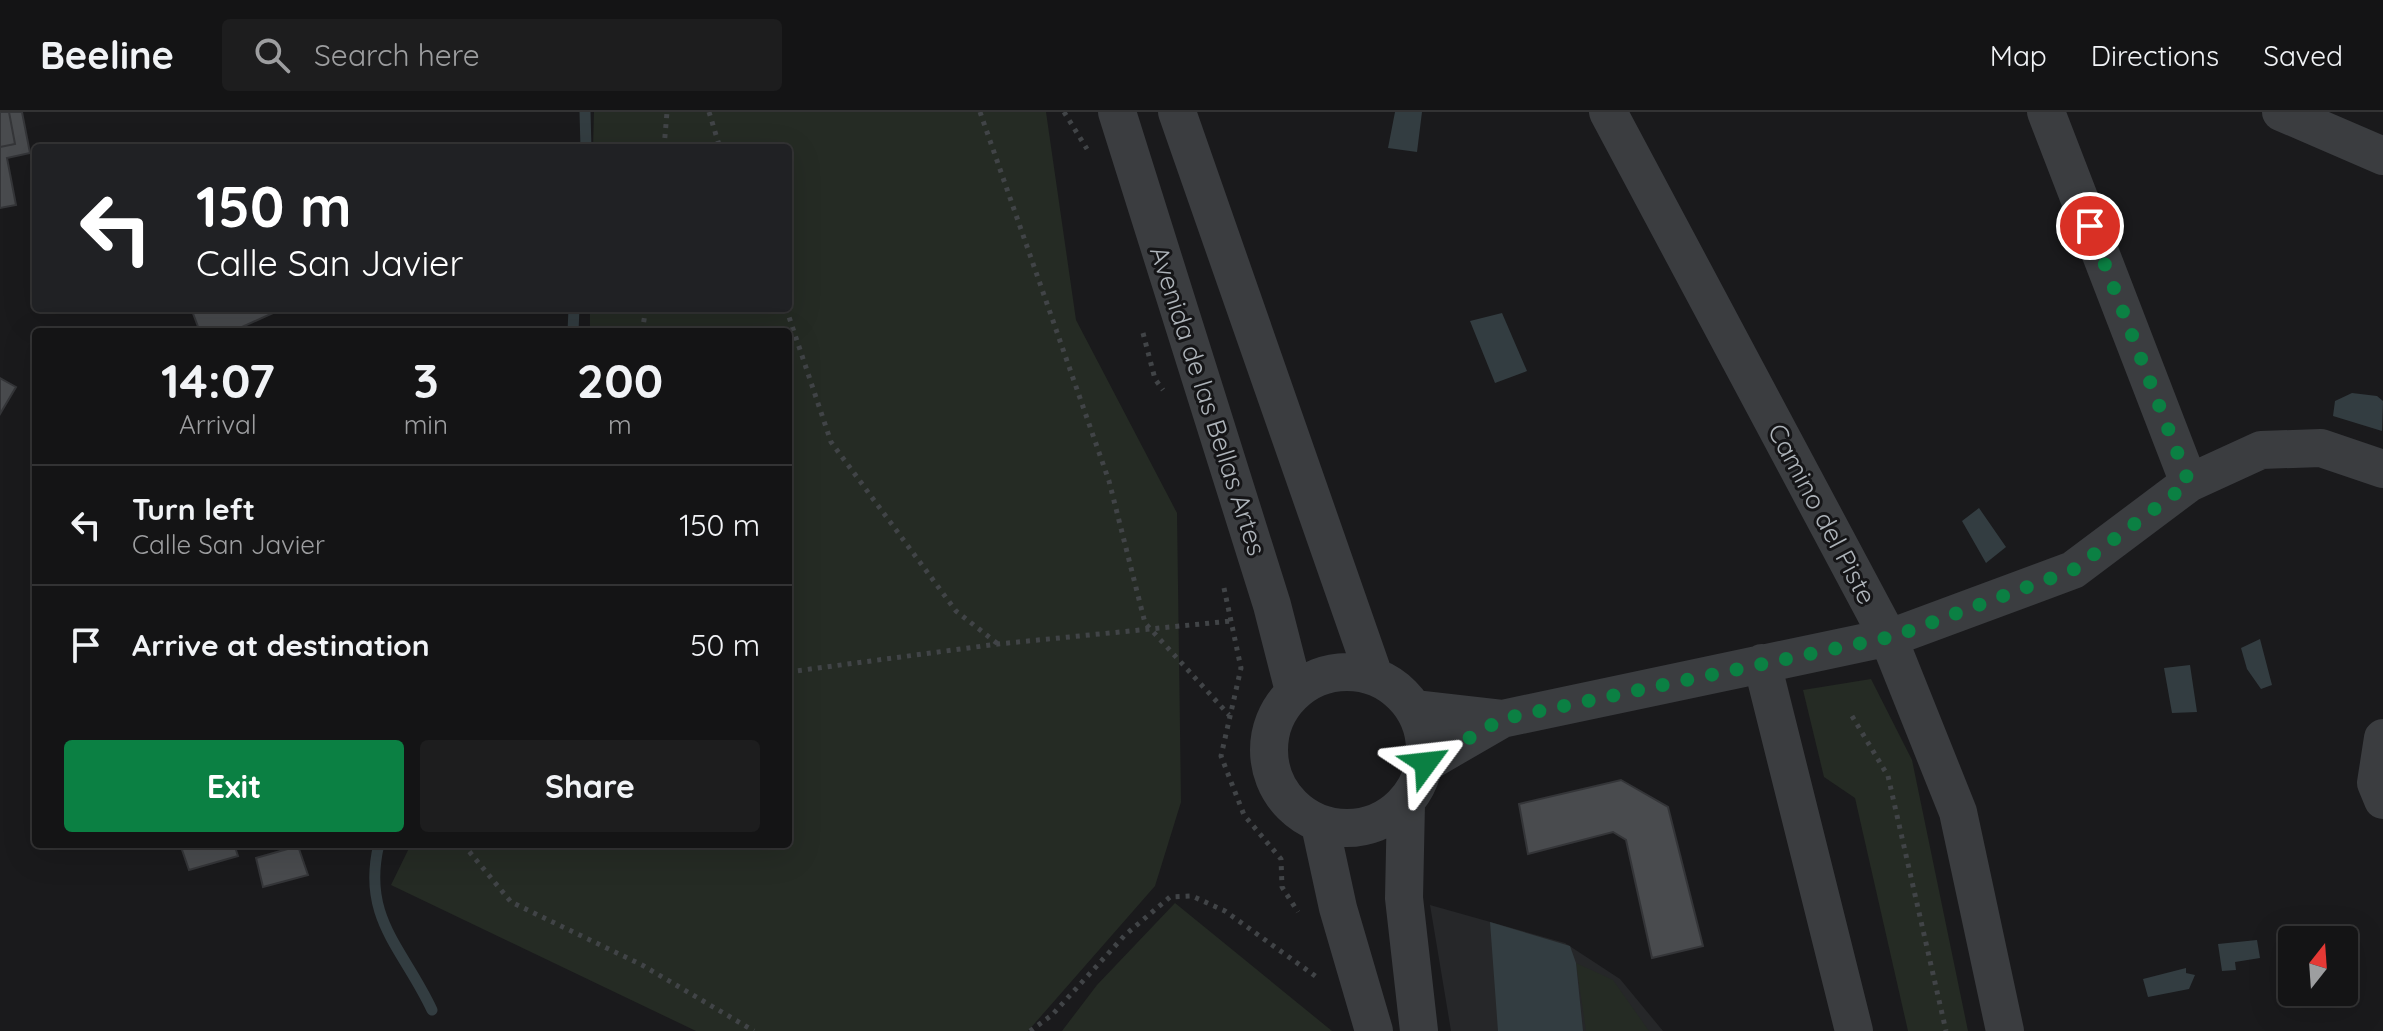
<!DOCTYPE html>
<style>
body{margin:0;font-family:Quicksand,sans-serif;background:#1d1d1e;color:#f1f3f6;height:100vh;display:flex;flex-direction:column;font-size:30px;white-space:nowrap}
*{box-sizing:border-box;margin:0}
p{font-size:26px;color:#9d9ea0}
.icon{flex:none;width:44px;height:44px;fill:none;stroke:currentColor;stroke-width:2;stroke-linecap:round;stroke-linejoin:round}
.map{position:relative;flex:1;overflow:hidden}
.details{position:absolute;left:32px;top:216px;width:760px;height:520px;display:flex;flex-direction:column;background:#141415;border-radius:8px;box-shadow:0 8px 32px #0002,0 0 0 2px #333334}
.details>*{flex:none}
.banner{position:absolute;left:32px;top:32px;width:760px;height:168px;border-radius:8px;box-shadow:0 8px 32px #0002,0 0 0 2px #333334;background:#202124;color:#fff;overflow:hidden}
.needle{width:52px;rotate:17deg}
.tools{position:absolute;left:2278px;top:814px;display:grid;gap:16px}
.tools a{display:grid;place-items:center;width:80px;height:80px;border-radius:8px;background:#141415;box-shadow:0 8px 32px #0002,0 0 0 2px #333334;font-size:40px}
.pin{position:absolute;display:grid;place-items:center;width:68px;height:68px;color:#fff;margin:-34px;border:4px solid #fff;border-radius:50%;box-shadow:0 2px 8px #0007}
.me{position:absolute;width:88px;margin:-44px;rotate:60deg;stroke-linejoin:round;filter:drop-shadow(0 0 6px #0008)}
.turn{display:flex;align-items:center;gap:28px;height:168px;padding:0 32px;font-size:36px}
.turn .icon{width:104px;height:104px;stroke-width:2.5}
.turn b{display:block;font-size:56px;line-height:68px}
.eta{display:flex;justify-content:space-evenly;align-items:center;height:136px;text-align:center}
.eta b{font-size:48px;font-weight:700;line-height:56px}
.cta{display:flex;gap:16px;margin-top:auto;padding:16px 32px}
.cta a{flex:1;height:92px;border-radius:8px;background:#0b8043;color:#fff;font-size:32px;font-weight:700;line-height:92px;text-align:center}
.cta a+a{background:#1d1d1e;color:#f1f3f6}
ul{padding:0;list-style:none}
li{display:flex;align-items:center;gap:24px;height:120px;padding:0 32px;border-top:2px solid #333334}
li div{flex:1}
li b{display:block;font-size:30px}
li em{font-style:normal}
header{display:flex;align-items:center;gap:48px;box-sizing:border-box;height:112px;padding:0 40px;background:#141415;border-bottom:2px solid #333334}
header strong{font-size:38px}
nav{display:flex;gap:44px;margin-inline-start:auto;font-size:28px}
.search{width:560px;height:72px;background:#1d1d1e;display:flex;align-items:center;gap:20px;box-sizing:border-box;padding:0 28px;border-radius:8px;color:#9d9ea0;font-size:30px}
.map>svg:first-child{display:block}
.built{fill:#262729}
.green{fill:#252b24}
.water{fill:#333d41}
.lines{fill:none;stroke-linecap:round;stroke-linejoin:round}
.stream{stroke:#333d41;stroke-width:11}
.building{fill:#494b4e;stroke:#343538;stroke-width:2}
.path{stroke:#414447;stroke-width:5;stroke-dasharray:4 6;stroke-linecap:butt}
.minor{stroke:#3b3d40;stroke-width:38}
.route{stroke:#0b8043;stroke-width:14;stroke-dasharray:0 25.2}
.labels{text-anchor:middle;stroke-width:6;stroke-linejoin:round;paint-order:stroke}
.street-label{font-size:26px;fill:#aeb4ba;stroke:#151517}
</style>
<header>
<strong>Beeline</strong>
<div class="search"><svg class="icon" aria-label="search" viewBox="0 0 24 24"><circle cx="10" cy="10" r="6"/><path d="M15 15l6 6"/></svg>Search here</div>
<nav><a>Map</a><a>Directions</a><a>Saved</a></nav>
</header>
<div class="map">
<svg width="2383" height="919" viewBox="0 0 2383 919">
<rect width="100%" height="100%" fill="#1a1a1c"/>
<path class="built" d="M1430 793 1565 831 1620 867 1663 919H1451Z"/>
<path class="green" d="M594 0H1046L1076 208 1177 401 1181 690 1155 774 1028 919H696L391 773 411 732H788V220H590V196H788V36H593Z
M1871 567 1912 648 1968 919H1908L1855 686 1824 665 1803 578Z
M1175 791 1332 919H1062L1097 873Z
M1576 851 1613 868 1649 919H1586Z"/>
<path class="water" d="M1395 0H1422L1417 40 1388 36Z
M1502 201 1527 259 1495 271 1470 209Z
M2352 281 2377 284 2383 289 2382 319 2333 304 2335 289Z
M1979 396 2006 435 1986 451 1962 409Z
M2260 527 2272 573 2261 577 2247 557 2241 536Z
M2190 553 2197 600 2172 601 2164 556Z
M1490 810 1570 834 1576 851 1583 919H1498Z
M2257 828 2260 846 2235 850 2236 858 2222 859 2218 832Z
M2186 856V861L2195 863 2189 877 2148 885 2143 867Z"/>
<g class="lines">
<path class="stream" d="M585 0 586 36
M573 220 574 196
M379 732C361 806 403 836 432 898"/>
</g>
<path class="building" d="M0 0H9L15 32 0 35Z
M9 0H22L30 41 7 46 16 93 0 96V35L15 32Z
M191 196H284L231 220H200Z
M0 266 16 275 0 302Z
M1621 668 1668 695 1703 834 1652 846 1626 728 1613 720 1528 742 1519 692Z
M180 732H234L238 744 189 758Z
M298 734 308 763 263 775 256 746Z"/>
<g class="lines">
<path class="path" d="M709 0 720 36
M980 0 1109 369 1145 511 1229 603
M1064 0 1087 37
M664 36 667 0
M786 196 831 330 956 499 998 532
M642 220 646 196
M1143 221 1155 267 1163 278
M1224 476 1241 556 1221 644 1244 703 1281 747 1282 775 1298 800
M788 560 998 532 1231 509
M1852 604 1888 664 1946 919
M463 732 511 790 642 853 754 919
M1030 919 1052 903 1125 823 1170 785 1192 784 1225 799 1318 866"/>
<path class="minor" d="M1117 0 1272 493 1294 579
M1177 0 1374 564
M1608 0 1888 525 1958 700 2005 919
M2046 0 2189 371
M2281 0 2383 44
M1762 551 1854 919
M1269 638a78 78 0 1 1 156 0a78 78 0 1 1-156 0Z
M1414 597 1502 607
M2383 626 2376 671 2383 688
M1426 651 1502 607 1895 524 2073 458 2189 371 2261 338 2321 336 2383 357
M1406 691 1404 786 1419 919
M1320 713 1338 796 1374 919"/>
</g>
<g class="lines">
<path class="route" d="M1426 651 1502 607 1895 524 2073 458 2189 371 2090 114"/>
</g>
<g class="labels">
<g class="street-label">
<text transform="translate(1208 289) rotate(72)" y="9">Avenida de las Bellas Artes</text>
<text transform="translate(1822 402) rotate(62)" y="9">Camino del Piste</text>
</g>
</g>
</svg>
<div class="tools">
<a><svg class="needle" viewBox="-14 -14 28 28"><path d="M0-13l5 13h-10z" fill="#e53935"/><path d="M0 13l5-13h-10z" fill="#9d9ea0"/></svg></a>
</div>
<div class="pin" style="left:2090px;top:114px;background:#d93025"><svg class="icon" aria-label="arrive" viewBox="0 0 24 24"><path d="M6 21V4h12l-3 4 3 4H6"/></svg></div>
<svg class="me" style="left:1426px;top:651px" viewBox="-20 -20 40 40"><path d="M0-17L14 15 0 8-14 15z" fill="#0b8043" stroke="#fff" stroke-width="4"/></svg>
<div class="banner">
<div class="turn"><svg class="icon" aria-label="left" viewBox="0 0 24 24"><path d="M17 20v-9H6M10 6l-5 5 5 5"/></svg><div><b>150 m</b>Calle San Javier</div></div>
</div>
<section class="details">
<div class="eta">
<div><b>14:07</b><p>Arrival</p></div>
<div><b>3</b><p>min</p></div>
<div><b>200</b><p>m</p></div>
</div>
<ul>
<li><svg class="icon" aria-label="left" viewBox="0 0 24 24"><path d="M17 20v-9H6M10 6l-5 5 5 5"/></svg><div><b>Turn left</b><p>Calle San Javier</p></div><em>150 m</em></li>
<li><svg class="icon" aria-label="arrive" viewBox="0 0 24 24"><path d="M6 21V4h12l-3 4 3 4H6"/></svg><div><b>Arrive at destination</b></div><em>50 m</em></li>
</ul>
<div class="cta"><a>Exit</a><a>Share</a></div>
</section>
</div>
